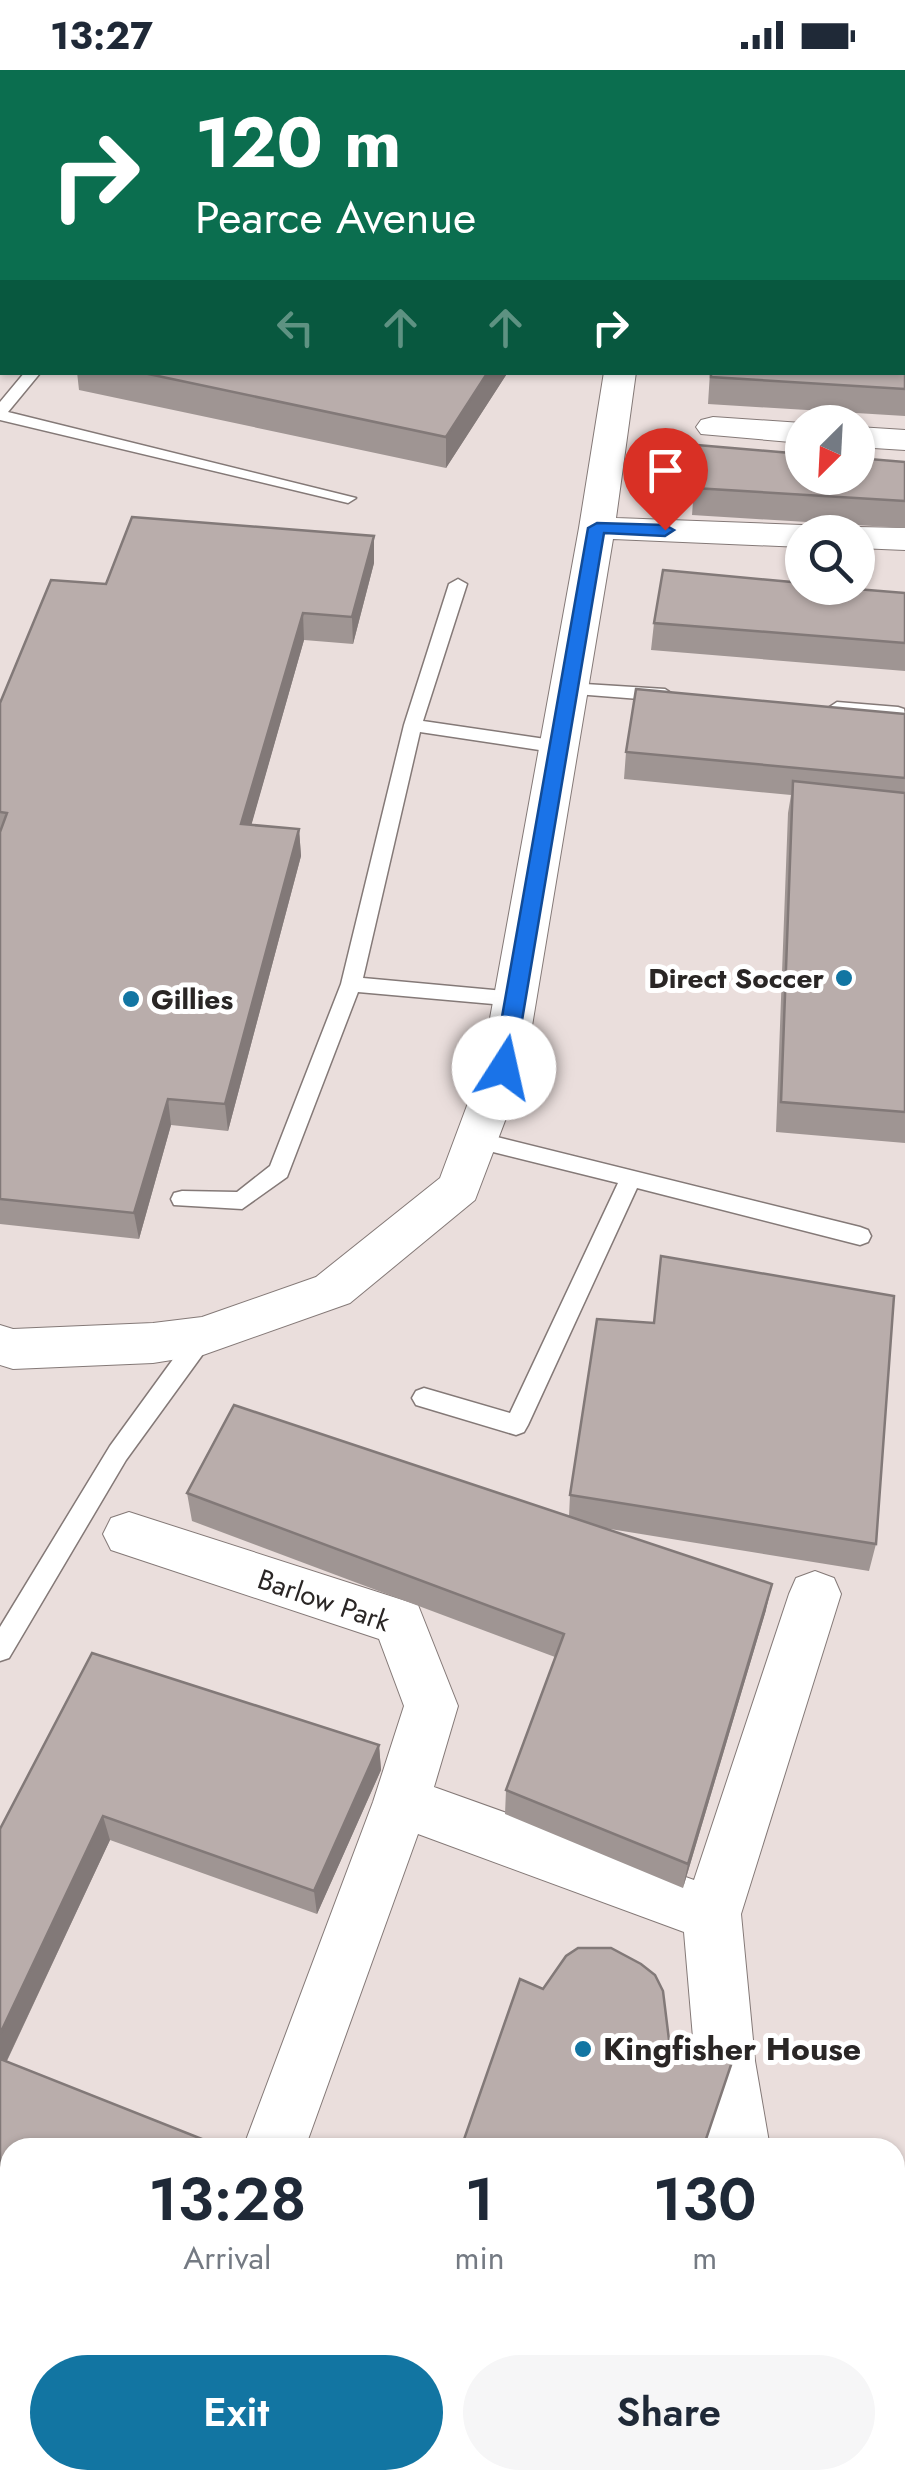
<!DOCTYPE html>
<style>
body{margin:0;font-family:Jost,sans-serif;background:#f6f6f7;color:#1f2937;height:100vh;display:flex;flex-direction:column;font-size:38px;white-space:nowrap}
*{box-sizing:border-box;margin:0}
p{font-size:32px;color:#747a83}
.icon{flex:none;width:55px;height:55px;fill:none;stroke:currentColor;stroke-width:2;stroke-linecap:round;stroke-linejoin:round}
.map{position:relative;flex:1;overflow:hidden}
.panel{position:absolute;left:0px;top:2068px;width:905px;height:352px;display:flex;flex-direction:column;background:#fff;border-radius:30px 30px 0 0;box-shadow:0 2px 8px #0004}
.panel>*{flex:none}
.top-card{position:absolute;left:0px;top:0px;width:905px;height:305px;box-shadow:0 2px 8px #0004;background:#0b6e4f;color:#fff;overflow:hidden}
.needle{width:65px;rotate:204deg}
.fabs{position:absolute;left:785px;top:335px;display:grid;gap:20px}
.fabs a{display:grid;place-items:center;width:90px;height:90px;border-radius:50%;background:#fff;box-shadow:0 2px 8px #0004;font-size:50px}
.pin{position:absolute;display:grid;place-items:center;width:85px;height:85px;color:#fff;margin:-102px -42px;border-radius:50% 50% 50% 0;rotate:-45deg;box-shadow:0 0 10px #0007}
.pin .icon{rotate:45deg}
.me{position:absolute;width:110px;margin:-55px;rotate:10deg;stroke-linejoin:round;filter:drop-shadow(0 0 8px #0008)}
.turn{display:flex;align-items:center;gap:35px;height:210px;padding:0 30px;font-size:45px}
.turn .icon{width:130px;height:130px;stroke-width:2.5}
.turn b{display:block;font-size:70px;line-height:85px}
.lanes{display:flex;align-items:center;height:95px;padding:0 30px;background:#0003;justify-content:center;gap:50px;direction:ltr}
.lanes .off{opacity:.35}
.eta{display:flex;justify-content:space-evenly;align-items:center;height:170px;text-align:center}
.eta b{font-size:60px;font-weight:600;line-height:70px}
.primary-button{display:flex;gap:20px;margin-top:auto;padding:20px 30px}
.primary-button a{flex:1;height:115px;border-radius:60px;background:#1275a2;color:#fff;font-size:40px;font-weight:600;line-height:115px;text-align:center}
.primary-button a+a{background:#f6f6f7;color:#1f2937}
.status{display:flex;justify-content:space-between;align-items:center;height:70px;padding:0 50px;background:#fff;direction:ltr}
.status svg{height:28px;fill:currentColor}
.map>svg:first-child{display:block}
.lines{fill:none;stroke-linecap:round;stroke-linejoin:round}
.service-casing{stroke:#847977;stroke-width:3}
.minor-casing{stroke:#847977;stroke-width:2}
.service{fill:#fff;fill-rule:evenodd}
.minor{fill:#fff;fill-rule:evenodd}
.wall{fill:#9f9593}
.shaded-wall{fill:#827978}
.building{fill:#b9adab;stroke:#827978;stroke-width:2.5}
.route{fill:#1a73e8;stroke:#114b97;stroke-width:2.5}
.poi-dot{fill:#1275a2;stroke:#fff;stroke-width:4}
.labels{text-anchor:middle;stroke-width:10;stroke-linejoin:round;paint-order:stroke}
.poi-label{font-size:28px;font-weight:bold;fill:#2a2625;stroke:#fff;text-anchor:end}
.street-label{font-size:28px;fill:#2a2625;stroke:#fff}
.near-poi-label{font-size:32px;font-weight:bold;fill:#2a2625;stroke:#fff;text-anchor:start}
</style>
<div class="status"><b>13:27</b><svg viewBox="0 0 49 12"><path d="M0 12V9h3v3zM5 12V6h3v6zM10 12V3h3v9zM15 12V0h3v12zM26 1h20v11H26zM47 4h2v5h-2z"/></svg></div>
<div class="map">
<svg width="905" height="2418" viewBox="0 0 905 2418">
<rect width="100%" height="100%" fill="#eadedc"/>
<g class="lines">
<g class="service-casing">
<path id="service" d="M25 302H41L8 342 356 428 348 433 0 350V332Z
M458 509 467 514 423 651 559 671 568 677 559 683 420 662 363 908 515 922 525 929 515 936 358 922 287 1107 242 1139 174 1135 171 1129 174 1123 182 1121 237 1122 270 1096 341 914 404 655 449 514Z
M569 613 665 619 674 625 665 631 563 623V615Z
M837 632 898 637 904 639 905 646 898 649 831 642 828 638Z
M477 1062 860 1157 868 1160 871 1166 868 1172 860 1175 637 1118 528 1355 524 1362 516 1365 416 1335 412 1328 416 1321 424 1318 510 1343 618 1113 469 1076 466 1070Z
M203 1257 211 1259 214 1266 211 1273 126 1390 9 1588 0 1591V1557L110 1376 195 1259Z"/>
</g>
<g class="minor-casing">
<path id="minor" d="M885 0H905V11L902 2Z
M0 63 2 64V81H0Z
M902 239H905V257H902Z
M604 302H636L616 448 802 455 817 462H802V477L613 469 525 998 475 1130 350 1233 203 1285 153 1293 13 1299 0 1295V1255L13 1259 153 1253 202 1247 316 1207 440 1108 481 998 579 458Z
M713 347 802 353V373L701 364 696 357 701 350Z
M858 357 905 360V380L858 377Z
M858 457 905 458V480L858 478V462H844Z
M129 1442 418 1535 458 1636 434 1717 694 1810 789 1524 796 1508 815 1501 834 1508 841 1524 741 1844 755 1991 770 2078H708L695 1991 684 1862 418 1764 305 2078H243L373 1732 404 1636 379 1569 111 1480 103 1464 111 1448Z
M117 2410H185L182 2418H114Z"/>
</g>
<use href="#service" class="service"/>
<use href="#minor" class="minor"/>
</g>
<path class="wall" d="M520 0H818L816 2H520Z
M902 158 905 159 904 216H902Z
M905 266V346L708 334 710 302H902Z
M77 302H508L446 398 79 320Z
M697 375 905 392V458L692 445Z
M374 466V493L353 574 304 570 251 755 299 759 301 786 228 1061 171 1055 139 1169 0 1154V633L106 514Z
M905 523V601L651 580 654 553Z
M905 644V1073L776 1062 788 743 791 725 624 709 626 682Z
M653 1253 876 1474 869 1501 604 1458 766 1540 683 1818 505 1744 506 1720 555 1587 192 1451 187 1423 569 1446 570 1425Z
M379 1675 381 1700 317 1844 110 1770 7 1991 10 2078V2167L0 2163V1759Z"/>
<path class="shaded-wall" d="M449 0H473L471 2H447Z
M804 0H818L816 2H802Z
M905 70V87L902 92V75Z
M488 302H508L446 398V367Z
M374 466V493L353 574 352 547Z
M303 543 304 570 244 781 241 754Z
M299 759 301 786 228 1061 225 1034Z
M168 1029 171 1055 139 1169 134 1143Z
M772 1514 766 1540 683 1818 688 1794Z
M379 1675 381 1700 317 1844 314 1821Z
M103 1746 110 1770 0 2005V1964Z"/>
<path class="building" d="M310 0H449L447 2H307Z
M558 0H581L596 2H556Z
M633 0H804L802 2H648Z
M902 55H905V70L902 75Z
M902 158 905 159V190L902 189Z
M902 266H905V319L711 307V302H902Z
M139 302H488L446 367Z
M697 375 802 384V408H858V388L905 392V431L694 418Z
M132 447 374 466 352 547 303 543 241 754 299 759 225 1034 168 1029 134 1143 0 1129V762L7 743 0 742V633L51 510 106 514Z
M663 500 802 513V518H844L905 523V573L654 553Z
M636 619 905 644V708L626 682Z
M793 711 905 723V1042L781 1032Z
M661 1186 894 1226 876 1474 570 1425 597 1249 654 1253Z
M234 1335 772 1514 688 1794 506 1720 564 1564 187 1423Z
M92 1583 379 1675 314 1821 103 1746 0 1964V1759Z
M578 1878H611L641 1894 655 1905 663 1921 669 1970 732 1992 703 2078H461L520 1909 543 1919 566 1886Z
M0 1989 212 2073 210 2078H10V2153L0 2149Z"/>
<path class="route" d="M597 453 665 455 674 460 665 466 604 463 514 998 504 1005 493 998 588 458Z"/>
<g class="poi-dot">
<circle cx="844" cy="908" r="10"/>
<circle cx="131" cy="929" r="10"/>
<circle cx="583" cy="1979" r="10"/>
</g>
<g class="labels">
<g class="poi-label">
<text x="824" y="918">Direct Soccer</text>
<text x="151" y="939" text-anchor="start">Gillies</text>
</g>
<g class="street-label">
<text transform="translate(324 1530) rotate(19)" y="10">Barlow Park</text>
</g>
<g class="near-poi-label">
<text x="603" y="1990">Kingfisher House</text>
</g>
</g>
</svg>
<div class="fabs">
<a><svg class="needle" viewBox="-14 -14 28 28"><path d="M0-13l5 13h-10z" fill="#e53935"/><path d="M0 13l5-13h-10z" fill="#747a83"/></svg></a>
<a><svg class="icon" aria-label="search" viewBox="0 0 24 24"><circle cx="10" cy="10" r="6"/><path d="M15 15l6 6"/></svg></a>
</div>
<div class="pin" style="left:665px;top:460px;background:#d93025"><svg class="icon" aria-label="arrive" viewBox="0 0 24 24"><path d="M6 21V4h12l-3 4 3 4H6"/></svg></div>
<svg class="me" style="left:504px;top:998px" viewBox="-20 -20 40 40"><circle r="19" fill="#fff"/><path d="M0-13L10 11 0 6-10 11z" fill="#1a73e8"/></svg>
<div class="top-card">
<div class="turn"><svg class="icon" aria-label="right" viewBox="0 0 24 24"><path d="M7 20v-9h11M14 6l5 5-5 5"/></svg><div><b>120 m</b>Pearce Avenue</div></div>
<div class="lanes"><svg class="icon off" aria-label="left" viewBox="0 0 24 24"><path d="M17 20v-9H6M10 6l-5 5 5 5"/></svg><svg class="icon off" aria-label="ahead" viewBox="0 0 24 24"><path d="M12 20V5M6 11l6-6 6 6"/></svg><svg class="icon off" aria-label="ahead" viewBox="0 0 24 24"><path d="M12 20V5M6 11l6-6 6 6"/></svg><svg class="icon" aria-label="right" viewBox="0 0 24 24"><path d="M7 20v-9h11M14 6l5 5-5 5"/></svg></div>
</div>
<section class="panel">
<div class="eta">
<div><b>13:28</b><p>Arrival</p></div>
<div><b>1</b><p>min</p></div>
<div><b>130</b><p>m</p></div>
</div>
<div class="primary-button"><a>Exit</a><a>Share</a></div>
</section>
</div>
